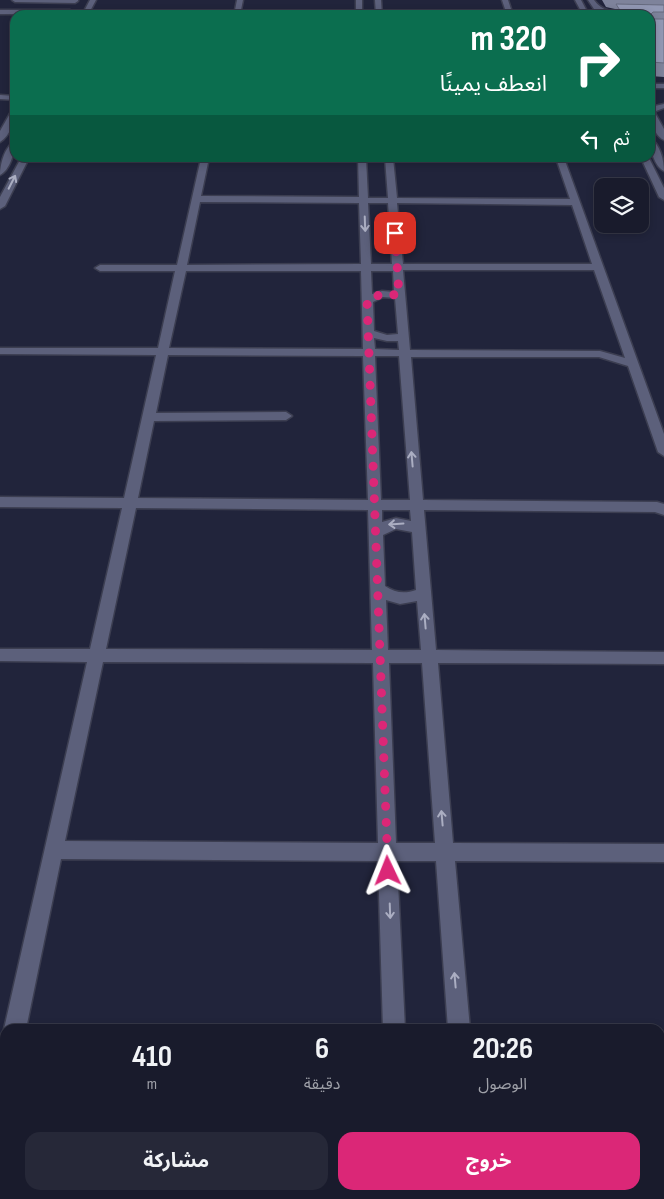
<!DOCTYPE html>
<html lang="ar">
<meta charset="utf-8">
<style>
body{margin:0;font-family:"Sofia Sans Condensed","Noto Sans Arabic",sans-serif;background:#262838;color:#f1f3f6;direction:rtl;height:100vh;display:flex;flex-direction:column;font-size:19px;white-space:nowrap}
*{box-sizing:border-box;margin:0}
p{font-size:16px;color:#9fa1a9}
.icon{flex:none;width:28px;height:28px;fill:none;stroke:currentColor;stroke-width:2;stroke-linecap:round;stroke-linejoin:round}
.map{position:relative;flex:1;overflow:hidden;direction:ltr}
.sheet{position:absolute;left:0px;top:1024px;width:665px;height:176px;display:flex;flex-direction:column;background:#191b2c;border-radius:15px 15px 0 0;box-shadow:0 2px 8px #0003,0 0 0 1px #373948;direction:rtl}
.sheet>*{flex:none}
.top-card{position:absolute;left:10px;top:10px;width:645px;height:152px;border-radius:15px;box-shadow:0 2px 8px #0003,0 0 0 1px #373948;direction:rtl;background:#0b6e4f;color:#fff;overflow:hidden}
.buttons{position:absolute;left:594px;top:178px;display:grid;gap:10px}
.buttons a{display:grid;place-items:center;width:55px;height:55px;border-radius:10px;background:#191b2c;box-shadow:0 2px 8px #0003,0 0 0 1px #373948;font-size:25px}
.pin{position:absolute;display:grid;place-items:center;width:42px;height:42px;color:#fff;margin:-21px;border-radius:10px;box-shadow:0 2px 8px #0006}
.me{position:absolute;width:55px;margin:-28px;rotate:358deg;stroke-linejoin:round;filter:drop-shadow(0 0 4px #0008)}
.turn{display:flex;align-items:center;gap:18px;height:105px;padding:0 25px;font-size:22px}
.turn .icon{width:65px;height:65px;stroke-width:2.5}
.turn b{display:block;font-size:35px;line-height:42px}
.then{display:flex;align-items:center;height:48px;padding:0 25px;background:#0003;gap:10px;font-size:19px}
.eta{display:flex;justify-content:space-evenly;align-items:center;height:85px;text-align:center}
.eta b{font-size:30px;font-weight:700;line-height:35px}
.button{display:flex;gap:10px;margin-top:auto;padding:10px 25px}
.button a{flex:1;height:58px;border-radius:15px;background:#db2777;color:#fff;font-size:20px;font-weight:700;line-height:58px;text-align:center}
.button a+a{background:#262838;color:#f1f3f6}
.map>svg:first-child{display:block}
.lines{fill:none;stroke-linecap:round;stroke-linejoin:round}
.minor-casing{stroke:#3c3e51;stroke-width:3}
.minor{fill:#5c607b;fill-rule:evenodd}
.wall{fill:#7e839b}
.building{fill:#9298b4;stroke:#666a7e}
.oneway{stroke:#abaec2}
.route{stroke:#db2777;stroke-width:9;stroke-dasharray:0 16.2}
</style>
<div class="map">
<svg width="664" height="1199" viewBox="0 0 664 1199">
<rect width="100%" height="100%" fill="#21243b"/>
<g class="lines">
<g class="minor-casing">
<path id="minor" d="M12 0H78V1L75 3 15 2Z
M90 0H96L88 15H82Z
M237 0H243L240 15H234Z
M356 0H362V15H356Z
M375 0H381L382 15H376Z
M502 0H508L513 15H507Z
M575 0H581L589 15H583Z
M588 0H594C607 20 643 12 664 12V16L607 15 594 9Z
M0 10H70L73 12 70 14H0Z
M650 84H664V88H650Z
M0 95 15 96V100L0 99Z
M664 104V108L656 111 655 113 664 129V140C653 135 650 118 650 107Z
M12 110H15C15 120 10 136 0 142V131Z
M650 138C660 144 664 160 664 171 654 166 650 149 650 138Z
M15 141C15 152 10 170 0 175 0 164 5 146 15 141Z
M21 158H29L5 206 0 209V197Z
M201 158H209L201 196 359 197 358 158H366L368 198H388L385 158H393L397 198 570 199 556 158H564L664 434V456L658 452 628 366 599 357H411L423 500 657 502 664 504V515L655 512 424 510 436 650 664 652V664L438 663 453 843 664 844V862L455 861 470 1029H448L436 861H397L405 1029H383L378 861 61 859 26 1029H4L87 662 0 661V649H90L122 508 0 507V497L124 498 156 355 0 354V348H158L175 271H100L95 268 100 265H177ZM200 202 359 203 361 264 187 265ZM368 203H388L392 264H371ZM397 203 572 205 592 264H403ZM403 270H594L625 358 600 351 410 350ZM186 271H361L363 349 169 348ZM371 271H393L394 292 382 291 372 294ZM383 297 395 298 398 334 387 335 374 331 373 302ZM374 338 387 341H398L399 350 375 349ZM168 355 363 356 368 500 138 498 154 421 286 420 292 416 286 412 156 413ZM375 356H399L410 500H381ZM136 508 368 510 372 650 106 649ZM382 510H410L411 521 396 518 382 522ZM396 529 412 532 416 590C405 594 395 593 385 586L383 535ZM386 600 400 604 417 601 421 650H388ZM103 662 373 663 378 843 65 841ZM389 663H422L435 843H396Z
M641 158H649L664 188V200L659 197Z
M5 1065V1109L0 1111V1067Z
M0 1120H5V1142H0Z
M660 1120H664V1142H660Z
M388 1195H412V1199H388Z
M460 1195H484L485 1199H461Z"/>
</g>
<use href="#minor" class="minor"/>
</g>
<path class="wall" d="M602 0H664V77L650 76V15H614L615 9 606 7Z"/>
<path class="building" d="M616 4 664 5V12H653L651 14 652 19H664V63L650 62V15H623Z"/>
<defs><path id="oneway-shaft" d="M-6 0H5M1.5-3L5.5 0L1.5 3" fill="none" stroke-width="1.6" stroke-linecap="round" stroke-linejoin="round" transform="scale(1.25)"/></defs>
<g class="oneway">
<use href="#oneway-shaft" transform="translate(12 182) rotate(-63)"/>
<use href="#oneway-shaft" transform="translate(365 224) rotate(88)"/>
<use href="#oneway-shaft" transform="translate(412 459) rotate(-95)"/>
<use href="#oneway-shaft" transform="translate(396 524) rotate(176)"/>
<use href="#oneway-shaft" transform="translate(425 621) rotate(-95)"/>
<use href="#oneway-shaft" transform="translate(442 818) rotate(-95)"/>
<use href="#oneway-shaft" transform="translate(390 911) rotate(88)"/>
<use href="#oneway-shaft" transform="translate(455 980) rotate(-95)"/>
</g>
<g class="lines">
<path class="route" d="M388 871 367 300 382 294 399 295 395 233"/>
</g>
</svg>
<div class="buttons">
<a><svg class="icon" aria-label="layers" viewBox="0 0 24 24"><path d="M12 4l9 5-9 5-9-5zM3 14l9 5 9-5"/></svg></a>
</div>
<div class="pin" style="left:395px;top:233px;background:#d93025"><svg class="icon" aria-label="arrive" viewBox="0 0 24 24"><path d="M6 21V4h12l-3 4 3 4H6"/></svg></div>
<svg class="me" style="left:388px;top:871px" viewBox="-20 -20 40 40"><path d="M0-17L14 15 0 8-14 15z" fill="#db2777" stroke="#fff" stroke-width="4"/></svg>
<div class="top-card">
<div class="turn"><svg class="icon" aria-label="right" viewBox="0 0 24 24"><path d="M7 20v-9h11M14 6l5 5-5 5"/></svg><div><b>320 m</b>انعطف يمينًا</div></div>
<div class="then">ثم<svg class="icon" aria-label="left" viewBox="0 0 24 24"><path d="M17 20v-9H6M10 6l-5 5 5 5"/></svg></div>
</div>
<section class="sheet">
<div class="eta">
<div><b>20:26</b><p>الوصول</p></div>
<div><b>6</b><p>دقيقة</p></div>
<div><b>410</b><p>m</p></div>
</div>
<div class="button"><a>خروج</a><a>مشاركة</a></div>
</section>
</div>
